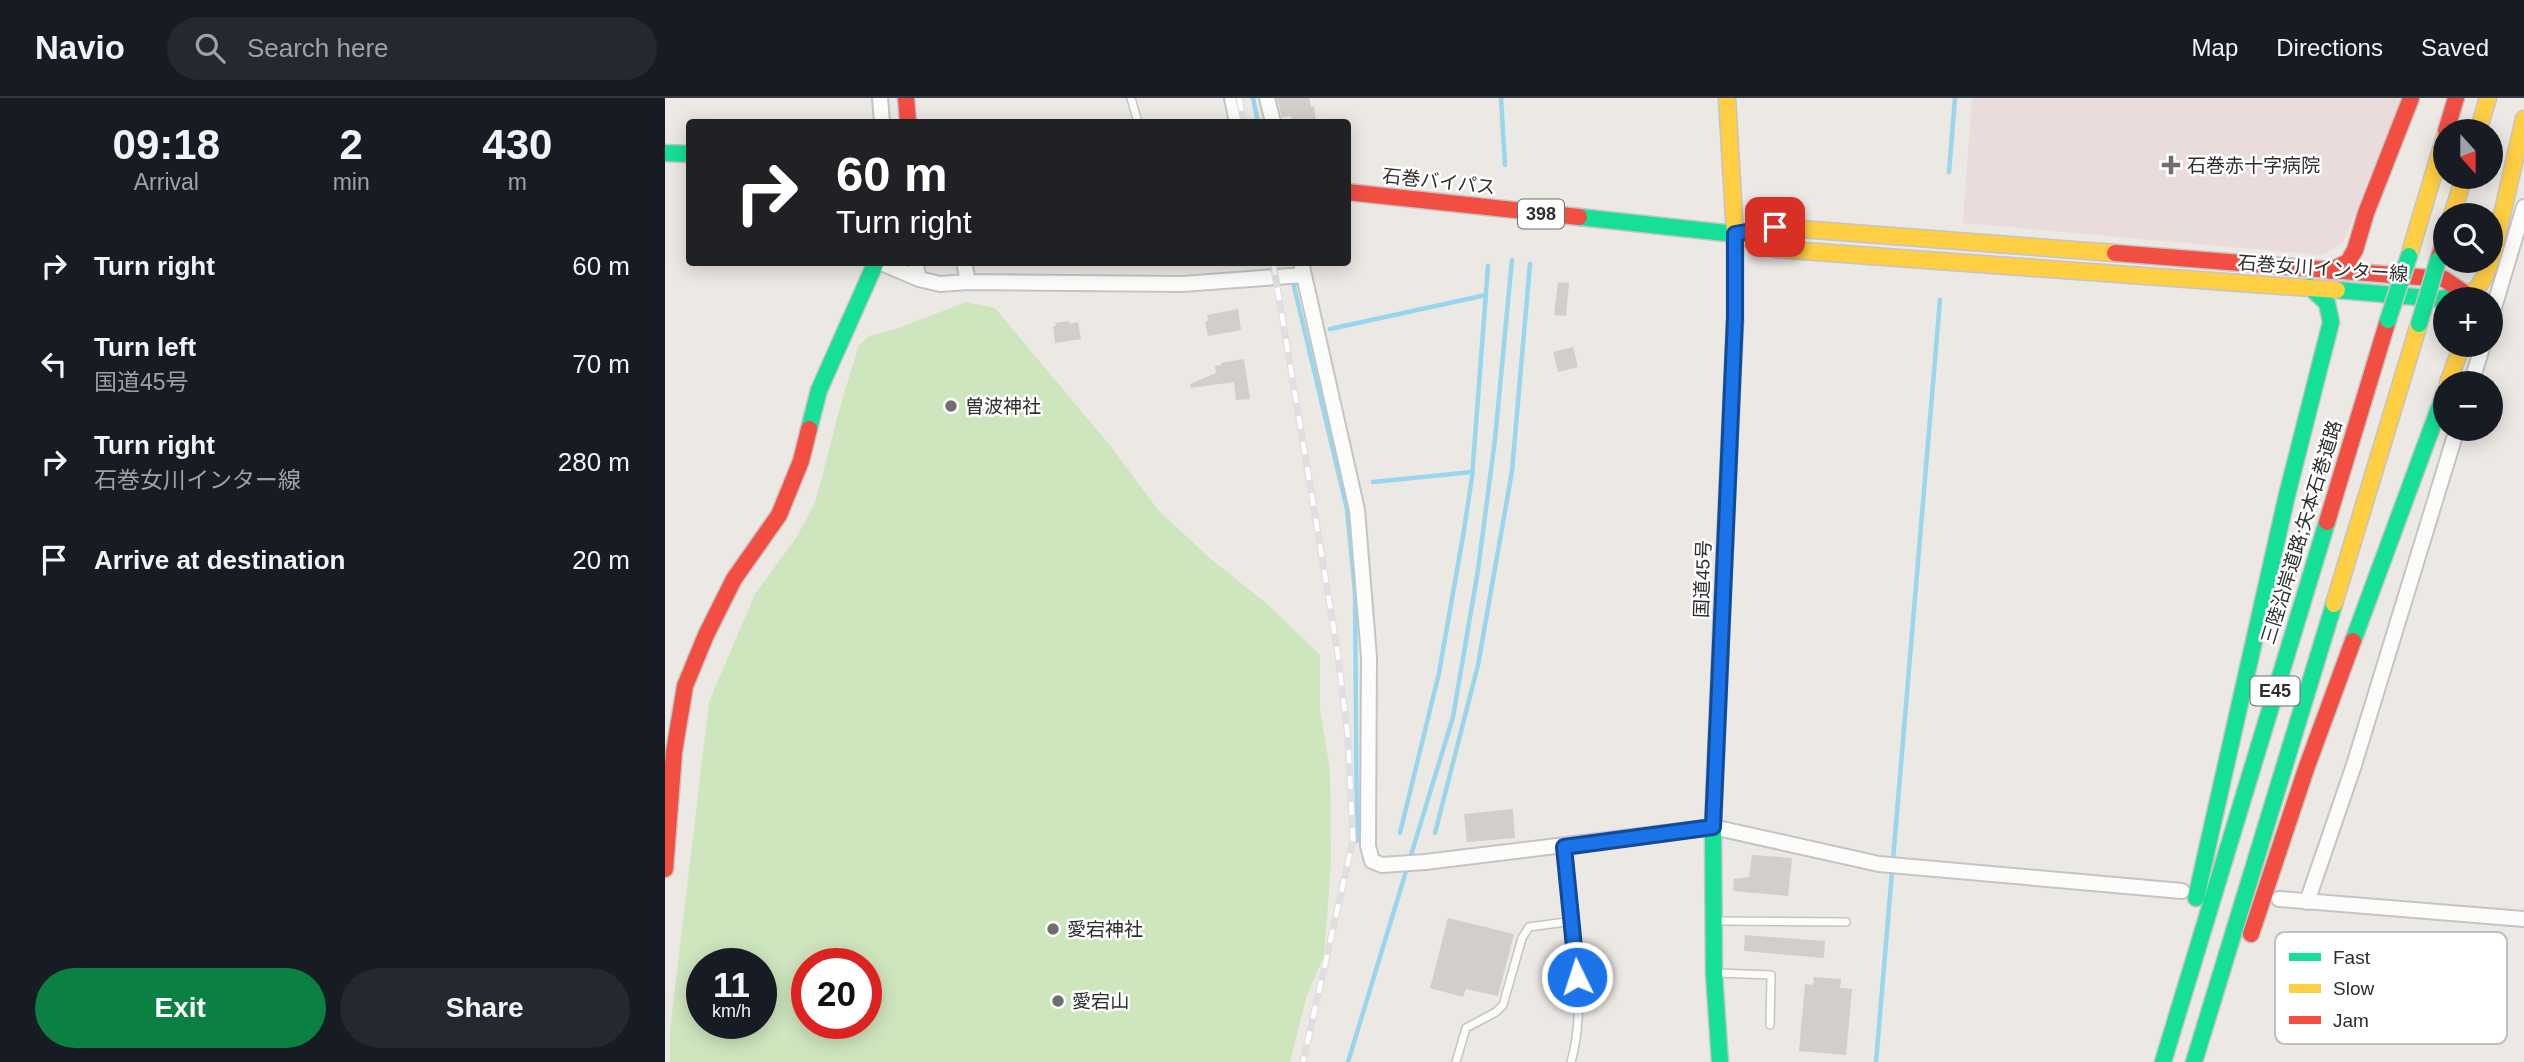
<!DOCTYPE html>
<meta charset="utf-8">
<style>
body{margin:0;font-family:Helvetica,"Noto Sans JP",sans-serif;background:#242831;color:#f1f3f6;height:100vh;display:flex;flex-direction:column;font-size:26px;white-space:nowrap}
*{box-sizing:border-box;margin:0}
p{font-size:23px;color:#9ea1a6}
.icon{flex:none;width:38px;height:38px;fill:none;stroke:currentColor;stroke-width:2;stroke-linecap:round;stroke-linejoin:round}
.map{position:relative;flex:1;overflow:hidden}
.side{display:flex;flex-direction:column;background:#171b24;width:665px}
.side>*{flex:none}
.guide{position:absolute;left:21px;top:21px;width:665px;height:147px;border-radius:7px;box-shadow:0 4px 18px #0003;background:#202124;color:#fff;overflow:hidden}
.needle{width:46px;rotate:159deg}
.buttons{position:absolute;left:1768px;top:21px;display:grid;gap:14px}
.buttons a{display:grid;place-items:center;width:70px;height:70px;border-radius:50%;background:#171b24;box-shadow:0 4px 18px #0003;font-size:35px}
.speed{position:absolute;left:21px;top:850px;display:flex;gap:14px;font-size:35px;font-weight:700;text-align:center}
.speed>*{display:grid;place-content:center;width:91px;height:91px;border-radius:50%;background:#171b24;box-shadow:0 4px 18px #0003;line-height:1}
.speed small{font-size:18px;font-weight:400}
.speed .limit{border:10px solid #d22;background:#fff;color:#111}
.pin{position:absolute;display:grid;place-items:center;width:60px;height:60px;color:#fff;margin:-30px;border-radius:14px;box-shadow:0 4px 10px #0006}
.me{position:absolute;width:77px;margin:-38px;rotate:356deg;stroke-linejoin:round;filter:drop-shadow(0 0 5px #0008)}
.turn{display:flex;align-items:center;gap:24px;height:147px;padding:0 35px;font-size:32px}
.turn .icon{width:91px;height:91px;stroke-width:2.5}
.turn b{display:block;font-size:49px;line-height:60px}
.eta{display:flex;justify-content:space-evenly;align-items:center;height:119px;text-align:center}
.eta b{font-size:42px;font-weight:700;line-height:49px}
.button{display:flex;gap:14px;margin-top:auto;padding:14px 35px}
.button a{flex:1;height:80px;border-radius:42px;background:#0b8043;color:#fff;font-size:28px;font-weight:700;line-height:80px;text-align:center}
.button a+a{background:#242831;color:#f1f3f6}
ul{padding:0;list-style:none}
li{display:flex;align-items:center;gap:21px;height:98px;padding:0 35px}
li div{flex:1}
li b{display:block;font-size:26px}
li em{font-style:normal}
header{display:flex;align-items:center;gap:42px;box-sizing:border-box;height:98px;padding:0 35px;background:#171b24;border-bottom:2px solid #363941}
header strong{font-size:33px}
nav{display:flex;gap:38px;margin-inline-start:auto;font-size:24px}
.search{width:490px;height:63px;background:#242831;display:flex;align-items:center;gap:18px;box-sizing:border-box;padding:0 24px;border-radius:38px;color:#9ea1a6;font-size:26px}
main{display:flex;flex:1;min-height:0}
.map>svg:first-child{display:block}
.medical{fill:#e9dcdb}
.green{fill:#cee6be;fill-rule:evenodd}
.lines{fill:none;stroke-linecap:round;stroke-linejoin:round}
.stream{stroke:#99d6ec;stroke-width:4.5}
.building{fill:#d1cecb}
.lane-casing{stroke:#c5c4c5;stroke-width:10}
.street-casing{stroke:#c5c4c5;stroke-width:18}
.fast-casing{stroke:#c5c4c5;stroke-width:19}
.slow-casing{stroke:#c5c4c5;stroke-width:19}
.jam-casing{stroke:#c5c4c5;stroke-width:19}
.lane{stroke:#fcfcfb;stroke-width:7}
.street{stroke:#fcfcfb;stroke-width:14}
.fast{stroke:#16e098;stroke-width:16}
.slow{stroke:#ffcf43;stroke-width:16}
.jam{stroke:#f24e42;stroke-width:16}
.rail-casing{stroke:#dfdfe1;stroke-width:7}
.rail{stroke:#fff;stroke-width:4.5;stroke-dasharray:13;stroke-linecap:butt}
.fast-bridge-casing{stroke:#c6c5c4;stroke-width:19;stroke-linecap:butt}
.fast-bridge{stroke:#16e098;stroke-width:16}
.route-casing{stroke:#114b97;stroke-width:18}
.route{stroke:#1a73e8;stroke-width:12}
.poi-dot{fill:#706f6e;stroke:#fff;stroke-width:2.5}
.labels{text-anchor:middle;stroke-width:5;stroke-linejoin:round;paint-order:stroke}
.shield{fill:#fff;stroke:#6d6d6d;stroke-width:2}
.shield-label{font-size:18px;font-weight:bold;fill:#2e2e2e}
.poi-label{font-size:19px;fill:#2e2e2e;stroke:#fff;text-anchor:start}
.street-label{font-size:19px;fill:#2e2e2e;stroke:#fff}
.key{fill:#fff;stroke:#c0c0c0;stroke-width:2}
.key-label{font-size:19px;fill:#2e2e2e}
</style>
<header>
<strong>Navio</strong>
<div class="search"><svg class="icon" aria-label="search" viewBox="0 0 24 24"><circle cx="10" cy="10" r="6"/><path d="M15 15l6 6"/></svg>Search here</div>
<nav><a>Map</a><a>Directions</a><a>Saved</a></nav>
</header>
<main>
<section class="side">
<div class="eta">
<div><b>09:18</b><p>Arrival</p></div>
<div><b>2</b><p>min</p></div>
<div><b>430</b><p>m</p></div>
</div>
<ul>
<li><svg class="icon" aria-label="right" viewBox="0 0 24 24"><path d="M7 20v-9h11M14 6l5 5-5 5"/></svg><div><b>Turn right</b></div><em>60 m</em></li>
<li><svg class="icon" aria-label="left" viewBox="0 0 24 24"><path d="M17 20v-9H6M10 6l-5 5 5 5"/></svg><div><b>Turn left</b><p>国道45号</p></div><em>70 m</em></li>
<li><svg class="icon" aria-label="right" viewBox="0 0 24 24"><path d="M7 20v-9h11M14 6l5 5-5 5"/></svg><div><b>Turn right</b><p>石巻女川インター線</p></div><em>280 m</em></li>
<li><svg class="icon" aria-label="arrive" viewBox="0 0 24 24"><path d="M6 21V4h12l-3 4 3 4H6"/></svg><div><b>Arrive at destination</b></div><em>20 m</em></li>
</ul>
<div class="button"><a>Exit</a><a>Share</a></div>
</section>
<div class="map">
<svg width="1859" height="964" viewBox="0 0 1859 964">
<rect width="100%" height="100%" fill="#ece8e4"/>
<path class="medical" d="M1307 0H1736L1679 143 1657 157 1298 125Z"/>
<path class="green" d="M301 204 330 210 447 350 494 413 547 462 600 504 655 557V612L665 672 666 762 662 821 659 858 642 897 625 964H5V932L44 604 90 496 131 440 150 405 177 302 194 247 204 238 234 230ZM37 866H96V926H37ZM142 866H201V926H142Z"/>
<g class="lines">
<path class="stream" d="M588 0 593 24
M836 0 840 67
M1284 74 1290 0
M628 184 682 411 690 494 692 743
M665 231 821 197
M708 384 807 374
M735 735 774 575 799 432 807 379 823 168
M770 735 813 567 847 373 865 166
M683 964 788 619 813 472 830 341 847 162
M1211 964 1275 202"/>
</g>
<path class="building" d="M612 0H644L646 9 649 8 651 24H627L626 18 617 19Z
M893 184 904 185 901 218 889 217Z
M573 211 576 232 543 238 540 224 543 223 542 217Z
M404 223V226L413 224 416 241 390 245 388 228H391L390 225Z
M908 249 913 269 893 274 888 254Z
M579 261 585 301 571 302 569 284 526 290 525 286 551 275 550 268 556 267V265Z
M848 711 850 740 802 744 799 716Z
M1087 757 1127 760 1123 798 1068 793 1069 781 1084 779Z
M783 820 849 836 833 898 801 891 798 899 765 890Z
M1080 837 1160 843 1159 860 1079 853Z
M1149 879 1176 881 1175 890 1187 891 1181 957 1134 953 1140 886 1148 887Z"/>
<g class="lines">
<g class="lane-casing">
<path id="lane" d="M466 0 473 24
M899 749C906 813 924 902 906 964
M1055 823 1181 824
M1053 875 1106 877 1105 927
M791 964 801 930 831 914 838 907 857 840 864 829 908 823"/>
</g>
<g class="street-casing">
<path id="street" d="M215 0 217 24
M567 0 572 24
M602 0 608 24
M214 164 254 181
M250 164 254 181 275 186 303 184 517 186 639 177
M299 164 303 184
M636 164 692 412 704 559 703 748 707 763 717 767 760 764 1048 729 1214 766 1517 793
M1825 223 1859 109
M1806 285 1818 247
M1614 801 1859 821
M1642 804 1689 667 1792 331"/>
</g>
<g class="fast-casing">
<path id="fast" d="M0 55 24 56
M914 119 1070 136
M1672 192 1774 201 1801 196
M144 331 154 292 211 164
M1688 543 1780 294
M1531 800 1622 397 1666 224 1662 205 1645 189
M1055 964 1049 876 1048 729 1057 513
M1498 964 1662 424
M1529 964 1669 506"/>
</g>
<g class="slow-casing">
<path id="slow" d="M1062 0 1070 136V223
M1813 33 1823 0
M1787 117 1799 79
M1070 136 1110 129 1450 155
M1071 136 1111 151 1672 192
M1744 158 1780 38
M1804 201 1801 196 1812 191 1820 178 1828 156 1859 21
M1783 285 1797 247
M1669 506 1754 226"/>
</g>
<g class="jam-casing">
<path id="jam" d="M241 0 243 24
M1781 33 1791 0
M682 94 914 119
M1450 155 1779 181 1801 196
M1773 162 1780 141
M1665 173 1683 164 1690 152 1701 115 1746 0
M1662 424 1723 222
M1057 513 1070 223
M0 771 9 654 20 588 41 537 69 481 114 417 136 363 144 331
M1586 836 1641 671 1688 543"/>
</g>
<use href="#lane" class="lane"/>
<use href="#street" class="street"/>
<use href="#fast" class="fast"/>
<use href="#slow" class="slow"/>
<use href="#jam" class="jam"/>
<g class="rail-casing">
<path id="rail" d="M574 0 579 24
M608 164 672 550 683 640 688 742 638 964"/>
</g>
<use href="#rail" class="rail"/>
<g class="fast-bridge-casing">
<path id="fast-bridge" d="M1723 222 1744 158
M1754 226 1773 162"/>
</g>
<use href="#fast-bridge" class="fast-bridge"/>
</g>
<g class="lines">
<g class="route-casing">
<path id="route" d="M912 879 899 749 1048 729 1070 220V136L1110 129"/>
</g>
<use href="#route" class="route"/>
</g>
<g class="poi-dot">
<path d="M1502.5 56.5h7v7h7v7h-7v7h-7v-7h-7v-7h7z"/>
<circle cx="286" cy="308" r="7"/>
<circle cx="388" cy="831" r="7"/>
<circle cx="393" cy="903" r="7"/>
</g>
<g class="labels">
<g class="shield">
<rect x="853" y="101.5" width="46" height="29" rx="5"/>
<rect x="1585.5" y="578.5" width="49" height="29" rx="5"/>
</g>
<g class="shield-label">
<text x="876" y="122">398</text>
<text x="1610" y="599">E45</text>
</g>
<g class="poi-label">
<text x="1522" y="74">石巻赤十字病院</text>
<text x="300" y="315">曽波神社</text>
<text x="402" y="838">愛宕神社</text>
<text x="407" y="910">愛宕山</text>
</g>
<g class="street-label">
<text transform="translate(774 83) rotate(6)" y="7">石巻バイパス</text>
<text transform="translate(1658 170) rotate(4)" y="7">石巻女川インター線</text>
<text transform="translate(1636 434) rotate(-73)" y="7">三陸沿岸道路;矢本石巻道路</text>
<text transform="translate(1037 481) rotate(-88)" y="7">国道45号</text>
</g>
</g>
<rect x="1610" y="834" width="232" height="112" rx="10" class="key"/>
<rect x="1624" y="855" width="32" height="8" fill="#16e098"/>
<rect x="1624" y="886" width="32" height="9" fill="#ffcf43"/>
<rect x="1624" y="918" width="32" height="8" fill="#f24e42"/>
<g class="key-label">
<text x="1668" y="866">Fast</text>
<text x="1668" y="897">Slow</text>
<text x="1668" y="929">Jam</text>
</g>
</svg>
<div class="buttons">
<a><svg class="needle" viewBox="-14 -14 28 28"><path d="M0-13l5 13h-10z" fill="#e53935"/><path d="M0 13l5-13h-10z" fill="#9ea1a6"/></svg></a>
<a><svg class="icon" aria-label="search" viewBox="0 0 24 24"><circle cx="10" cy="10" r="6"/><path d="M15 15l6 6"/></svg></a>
<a>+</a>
<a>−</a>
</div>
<div class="speed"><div>11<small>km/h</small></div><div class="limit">20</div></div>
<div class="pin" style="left:1110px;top:129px;background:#d93025"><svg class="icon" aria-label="arrive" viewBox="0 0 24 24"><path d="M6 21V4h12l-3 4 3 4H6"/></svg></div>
<svg class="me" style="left:912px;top:879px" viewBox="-20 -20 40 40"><circle r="17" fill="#1a73e8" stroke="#fff" stroke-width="3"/><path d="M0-11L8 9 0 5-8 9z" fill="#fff"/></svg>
<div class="guide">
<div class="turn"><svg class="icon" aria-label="right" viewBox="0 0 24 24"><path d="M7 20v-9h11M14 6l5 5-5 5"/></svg><div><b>60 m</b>Turn right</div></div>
</div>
</div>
</main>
